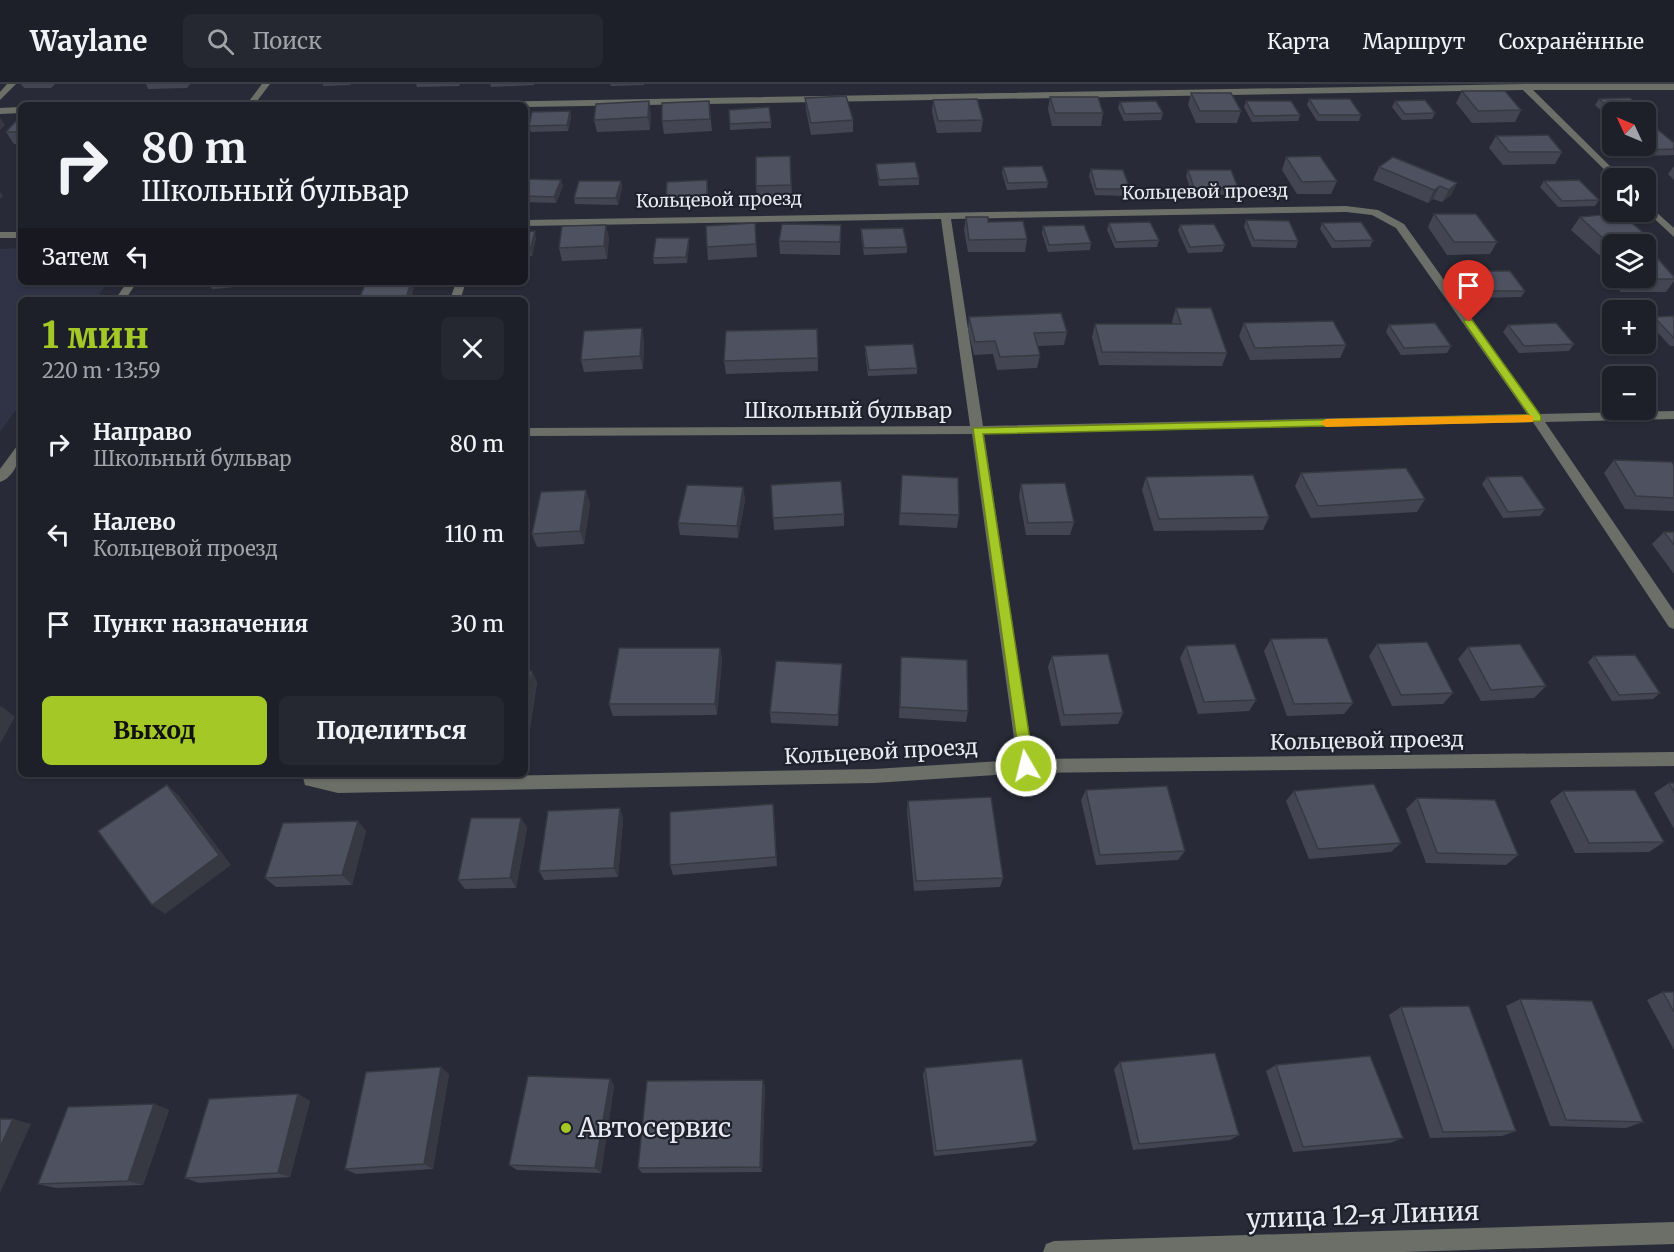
<!DOCTYPE html>
<html lang="ru">
<meta charset="utf-8">
<style>
body{margin:0;font-family:Merriweather,serif;background:#262831;color:#f1f3f6;height:100vh;display:flex;flex-direction:column;font-size:22px;white-space:nowrap}
*{box-sizing:border-box;margin:0}
p{font-size:20px;color:#a1a3a8}
.icon{flex:none;width:33px;height:33px;fill:none;stroke:currentColor;stroke-width:2;stroke-linecap:round;stroke-linejoin:round}
.map{position:relative;flex:1;overflow:hidden}
.drawer{position:absolute;left:18px;top:213px;width:510px;height:480px;display:flex;flex-direction:column;background:#1e2029;border-radius:9px;box-shadow:0 2px 4px #0004,0 0 0 2px #3c3e46}
.drawer>*{flex:none}
.hud{position:absolute;left:18px;top:18px;width:510px;height:183px;border-radius:9px;box-shadow:0 2px 4px #0004,0 0 0 2px #3c3e46;background:#1e2029;color:#f1f3f6;overflow:hidden}
.needle{width:39px;rotate:314deg}
.tools{position:absolute;left:1602px;top:18px;display:grid;gap:12px}
.tools a{display:grid;place-items:center;width:54px;height:54px;border-radius:9px;background:#1e2029;box-shadow:0 2px 4px #0004,0 0 0 2px #3c3e46;font-size:30px}
.pin{position:absolute;display:grid;place-items:center;width:51px;height:51px;color:#fff;margin:-62px -26px;border-radius:50% 50% 50% 0;rotate:-45deg;box-shadow:0 0 6px #0007}
.pin .icon{rotate:45deg}
.me{position:absolute;width:66px;margin:-33px;rotate:352deg;stroke-linejoin:round;filter:drop-shadow(0 0 4px #0008)}
.turn{display:flex;align-items:center;gap:21px;height:126px;padding:0 24px;font-size:27px}
.turn .icon{width:78px;height:78px;stroke-width:2.5}
.turn b{display:block;font-size:42px;line-height:51px}
.then{display:flex;align-items:center;height:57px;padding:0 24px;background:#0003;gap:12px;font-size:22px}
.round{display:grid;place-items:center;flex:none;width:63px;height:63px;border-radius:9px;background:#262831}
.headline{display:flex;align-items:center;justify-content:space-between;height:102px;padding:0 24px}
h1{font-size:36px;font-weight:800;line-height:45px;color:#a4c825}
.primary-button{display:flex;gap:12px;margin-top:auto;padding:12px 24px}
.primary-button a{flex:1;height:69px;border-radius:9px;background:#a4c825;color:#111;font-size:24px;font-weight:800;line-height:69px;text-align:center}
.primary-button a+a{background:#262831;color:#f1f3f6}
ul{padding:0;list-style:none}
li{display:flex;align-items:center;gap:18px;height:90px;padding:0 24px}
li div{flex:1}
li b{display:block;font-size:22px}
li em{font-style:normal}
header{display:flex;align-items:center;gap:36px;box-sizing:border-box;height:84px;padding:0 30px;background:#1e2029;border-bottom:2px solid #3c3e46}
header strong{font-size:28px}
nav{display:flex;gap:33px;margin-inline-start:auto;font-size:21px}
.search{width:420px;height:54px;background:#262831;display:flex;align-items:center;gap:15px;box-sizing:border-box;padding:0 21px;border-radius:9px;color:#a1a3a8;font-size:22px}
.map>svg:first-child{display:block}
.built{fill:#2f3345}
.lines{fill:none;stroke-linecap:round;stroke-linejoin:round}
.service{fill:#6c6f68;fill-rule:evenodd}
.tertiary{fill:#6c6f68;fill-rule:evenodd}
.wall{fill:#434652}
.shaded-wall{fill:#373942}
.building{fill:#4e515f;stroke:#373942;stroke-width:1.5}
.route{fill:#a4c825;stroke:#6b8218;stroke-width:1.5}
.slow{fill:#f59e0b}
.poi-dot{fill:#a4c825;stroke:#1f212d;stroke-width:2}
.labels{text-anchor:middle;stroke-width:4.5;stroke-linejoin:round;paint-order:stroke}
.far-street-label{font-size:18px;fill:#e8eaf2;stroke:#1f212d}
.street-label{font-size:21px;fill:#e8eaf2;stroke:#1f212d}
.near-poi-label{font-size:26px;fill:#e8eaf2;stroke:#1f212d;text-anchor:start}
.near-street-label{font-size:26px;fill:#e8eaf2;stroke:#1f212d}
</style>
<header>
<strong>Waylane</strong>
<div class="search"><svg class="icon" aria-label="search" viewBox="0 0 24 24"><circle cx="10" cy="10" r="6"/><path d="M15 15l6 6"/></svg>Поиск</div>
<nav><a>Карта</a><a>Маршрут</a><a>Сохранённые</a></nav>
</header>
<div class="map">
<svg width="1674" height="1168" viewBox="0 0 1674 1168">
<rect width="100%" height="100%" fill="#282b37"/>
<path class="built" d="M21 164V198H108L95 216H21V319L0 348V165Z"/>
<g class="lines">
<path class="service" d="M7 0H16L0 16V8Z
M1527 0H1674V6H1533L1622 94H1613L1523 6 525 23 471 21 475 18Z
M21 23V29L0 30V24Z
M1646 119 1674 144V153L1646 127Z
M1346 122 1378 126 1404 140 1540 330 1674 327V335L1545 338 1674 527V545L1669 543 1533 338 984 350 1033 675 1674 668V682L1026 689 874 699 338 709 305 701 302 690H318L338 695 874 685 1017 676 972 350 525 352V344L970 342 941 135 525 142V136ZM1346 128 1372 131 1396 144 1527 330 983 342 951 135Z
M0 148H21V154H0Z
M456 198H466L460 216H450Z
M1674 1138V1160L1403 1168H1043L1046 1160 1054 1157Z"/>
<path class="tertiary" d="M262 0H270L254 21H246Z
M127 198H137L125 216H115Z
M21 361C21 374 14 394 0 398V385L17 362Z"/>
</g>
<path class="wall" d="M21 0H55L51 4H24Z
M146 0H190L187 4 148 5Z
M323 0H351L350 1 323 2Z
M416 0H460L459 2 417 3Z
M490 0H534V1L491 3Z
M610 0H644V1L611 2Z
M1462 7 1521 26 1515 38 1472 39 1456 19Z
M1191 9 1241 27 1237 39H1196L1188 21Z
M1050 13 1103 29 1101 42H1052L1048 25Z
M805 14 853 36V48L811 51 806 26Z
M1309 15 1361 31 1359 37H1317L1307 21Z
M1599 15 1646 28H1612V35H1610L1595 21Z
M933 16 983 36 981 48 937 49 932 28Z
M709 17 712 47 664 50 662 37Z
M1246 17 1300 31 1298 37 1252 38 1244 23Z
M1395 17 1435 29 1432 35 1402 36 1392 23Z
M1120 18 1163 29 1161 36 1124 37 1118 24Z
M729 26 771 38V44L730 46Z
M570 27 571 33 568 47 531 48 529 42Z
M651 29 650 46 597 48 594 36Z
M21 32V60H14L6 48Z
M1496 52 1562 68 1555 80 1503 81 1489 64Z
M1674 59V71L1643 72 1630 62H1646Z
M790 72 792 113 757 114 756 102Z
M1286 73 1337 97 1331 110H1297L1282 86Z
M876 80 919 94V101L879 102 876 86Z
M1674 82V96L1668 90Z
M1003 83 1048 98 1047 104 1007 106 1002 89Z
M1379 83 1457 99 1451 111 1442 118 1433 115 1428 119 1373 96Z
M1091 85 1130 105 1128 112 1095 111 1089 92Z
M1188 86 1238 104 1236 111 1192 110 1186 92Z
M525 95 561 96 563 102 556 119 525 118Z
M621 97 622 103 618 121 575 120 574 114Z
M1544 97 1599 116 1595 122 1558 123 1540 103Z
M708 103V120L667 121 666 115Z
M1434 130 1497 158 1490 170 1447 171 1428 143Z
M966 133 1027 155 1025 168H968L964 146Z
M1580 133 1650 155 1646 162V160H1612V194L1674 193V197L1666 208H1621L1600 183 1609 170 1599 171 1571 146Z
M1246 136 1298 157 1296 164 1252 163 1244 143Z
M755 139 757 173 708 176 707 163Z
M1109 139 1159 156 1157 163 1115 164 1107 146Z
M1322 139 1373 156 1370 163 1332 164 1320 145Z
M841 141 840 171 780 170 779 157Z
M1180 141 1225 161 1222 168 1188 169 1178 147Z
M1043 142 1091 159 1090 166 1048 168 1042 149Z
M861 145 907 163V169L864 171 861 152Z
M525 148 536 154 532 172 525 173Z
M609 153 607 175 562 177 559 164Z
M689 160 687 179 654 180 653 174Z
M1466 187 1525 207 1521 213 1476 214 1462 194Z
M208 198H261L260 201 212 205Z
M415 200 410 216H359Z
M1176 224 1227 269 1222 282 1099 281 1092 253 1095 240H1173L1172 237Z
M1674 232V262H1670L1649 239 1654 233Z
M969 233 1067 248 1064 261 1037 262 1040 271 1037 284 997 286 993 270 974 271 968 246Z
M1244 239 1346 261 1340 274 1250 276 1239 252Z
M1389 241 1451 262 1447 269 1401 271 1386 248Z
M1508 241 1574 260 1569 267 1519 269 1503 248Z
M817 245 818 287 726 290 724 277Z
M644 257 643 285 584 288 581 276Z
M865 262 917 284V290L868 292 865 268Z
M1614 376 1674 382V427L1625 425 1604 389Z
M1301 389 1425 415 1417 428 1311 434 1295 402Z
M1146 393 1269 433 1263 446 1154 447 1142 406Z
M1487 393 1545 425 1540 432 1503 434 1482 400Z
M1021 400 1074 438 1070 451H1026L1019 412Z
M771 401 844 430V442L774 446Z
M743 403 745 416 738 454 680 451 678 439Z
M901 404 959 431 957 444 899 441Z
M590 419 584 460 537 463 532 450Z
M1664 448H1674V490L1652 460Z
M1271 555 1353 619 1344 630 1287 632 1264 567Z
M1377 560 1453 609 1443 620 1392 622 1369 572Z
M1186 562 1256 616 1249 627 1198 630 1180 574Z
M1468 563 1546 602 1534 614 1481 617 1458 575Z
M720 564 722 576 717 631 613 632 609 620Z
M1052 572 1123 629 1118 640 1061 642 1048 583Z
M1594 572 1660 609 1653 615 1612 617 1588 578Z
M901 573 968 627 966 638 899 634Z
M842 580 838 642 771 639 770 628Z
M525 587 537 598 529 651 525 652Z
M1669 699H1674V745L1654 709Z
M1086 706 1185 767 1178 776 1096 781 1081 716Z
M1294 707 1401 759 1391 768 1309 775 1286 717Z
M1563 707 1664 758 1649 768 1575 769 1550 717Z
M1417 714 1518 771 1506 781 1426 779 1406 725Z
M908 717 1003 794 1000 803 914 807 907 727Z
M620 724 623 735 618 793 544 796 539 787Z
M774 730 777 782 673 791 670 781Z
M521 734 527 744 516 804 465 805 458 796Z
M366 747 352 801 276 803 265 794Z
M1663 908H1674V966L1647 916Z
M1520 915 1643 1038 1626 1044 1550 1042 1506 922Z
M1401 923 1516 1047 1502 1052 1430 1054 1389 931Z
M1120 978 1239 1051 1230 1056 1133 1066 1114 985Z
M1276 981 1403 1054 1390 1059 1293 1068 1266 987Z
M925 984 1037 1057 1032 1062 934 1072 923 991Z
M449 990 433 1085 356 1090 345 1085Z
M610 995 614 1002 601 1089 517 1086 509 1081Z
M765 1002 762 1088 642 1089 638 1084Z
M298 1010 310 1017 290 1093 199 1099 185 1094Z
M154 1020 169 1026 143 1101 56 1104 38 1100Z"/>
<path class="shaded-wall" d="M649 17 651 29 650 46 648 33Z
M570 27 571 33 568 47 567 41Z
M0 34 5 41 0 46Z
M561 96 563 102 556 119 554 113Z
M621 97 622 103 618 121 616 114Z
M1457 99 1451 111 1442 118 1449 106Z
M1440 102 1433 115 1428 119 1434 106Z
M0 107 3 112 0 115Z
M606 141 609 153 607 175 604 162Z
M535 147 536 154 532 172 530 166Z
M689 154V160L687 179 686 173Z
M411 198H414L415 200 410 216H406V214Z
M642 244 644 257 643 285 640 272Z
M743 403 745 416 738 454 737 442Z
M586 406 590 419 584 460 580 447Z
M720 564 722 576 717 631 715 620Z
M842 580V592L838 642V631Z
M532 587 537 598 529 651 525 642V633Z
M1 622 15 633 0 660V623Z
M167 701 179 712 231 781 165 830 152 821Z
M773 720 774 730 777 782 776 773Z
M620 724 623 735 618 793 614 784Z
M521 734 527 744 516 804 510 794Z
M358 737 366 747 352 801 342 791Z
M441 983 449 990 433 1085 424 1080Z
M610 995 614 1002 601 1089 595 1084Z
M763 996 765 1002 762 1088 760 1083Z
M298 1010 310 1017 290 1093 278 1089Z
M154 1020 169 1026 143 1101 128 1097Z
M13 1035 31 1040 0 1109V1063Z"/>
<path class="building" d="M1462 7H1505L1521 26 1478 27Z
M1191 9H1231L1241 27H1200Z
M846 12 853 36 811 39 805 14Z
M1050 13H1098L1103 29H1055Z
M1630 14 1646 28H1614L1599 15Z
M977 15 983 36 938 37 933 16Z
M1309 15H1350L1361 31H1319Z
M1425 16 1435 29 1405 30 1395 17Z
M649 17 648 33 594 36 596 20Z
M709 17 710 35 662 37V19Z
M1156 17 1163 29 1125 30 1120 18Z
M1246 17H1291L1300 31 1254 32Z
M769 23 771 38 730 40 729 26Z
M570 27 567 41 529 42 532 28Z
M21 32V48H6Z
M1646 45H1657L1674 59V65L1647 66 1642 62H1646Z
M1548 51 1562 68H1509L1496 52Z
M790 72 791 101 756 102V73Z
M1320 72 1337 97 1302 98 1286 73Z
M1393 73 1457 99 1449 106 1440 102 1434 106 1379 83Z
M915 78 919 94 879 96 876 80Z
M1042 82 1048 98 1008 99 1003 83Z
M1091 85 1123 86 1130 105H1096Z
M1188 86H1231L1238 104H1194Z
M525 95 561 96 554 113 525 112Z
M707 96V113L666 115 667 98Z
M1579 96 1599 116 1562 117 1544 97Z
M579 97H621L616 114H574Z
M1621 129 1650 155 1607 158 1580 133Z
M1434 130H1476L1497 158H1454Z
M966 133H988V138L1023 137 1027 155 969 156Z
M1246 136 1289 137 1298 157 1254 156Z
M1150 138 1159 156 1116 158 1109 139Z
M1361 138 1373 156 1335 157 1322 139Z
M755 139 756 160 707 163 706 142Z
M782 140 841 141 840 158 779 157Z
M1214 140 1225 161 1190 163 1180 141Z
M606 141 604 162 559 164 562 142Z
M1084 141 1091 159 1049 161 1043 142Z
M903 144 907 163 864 164 861 145Z
M535 147 530 166H525V148Z
M656 154H689L686 173 653 174Z
M1653 169 1674 193V195H1631L1629 194H1646V170Z
M1466 187H1510L1525 207H1480Z
M366 198H411L406 214 359 216Z
M1176 224H1211L1227 269 1102 268 1095 240H1181Z
M1061 229 1067 248 1034 249 1040 271 1000 273 995 257 975 258 969 233Z
M1674 232V254L1654 233Z
M1333 237 1346 261 1255 264 1244 239Z
M1435 239 1451 262 1404 264 1389 241Z
M1556 239 1574 260 1524 262 1508 241Z
M642 244 640 272 581 276 584 247Z
M817 245 818 274 724 277 726 247Z
M913 260 917 284 869 286 865 262Z
M1614 376 1672 378 1674 382V414L1636 412Z
M1406 384 1425 415 1318 422 1301 389Z
M902 391 958 394 959 431 900 429Z
M1253 391 1269 433 1159 435 1146 393Z
M1522 392 1545 425 1508 428 1487 393Z
M841 397 844 430 773 434 771 401Z
M1065 399 1074 438 1028 439 1021 400Z
M687 401 743 403 737 442 678 439Z
M586 406 580 447 532 450 541 408Z
M1664 448H1674V461Z
M1327 554 1353 619 1294 620 1271 555Z
M1427 558 1453 609 1401 611 1377 560Z
M1235 560 1256 616 1204 618 1186 562Z
M1520 560 1546 602 1491 606 1468 563Z
M619 564H720L715 620H609Z
M1108 570 1123 629 1064 631 1052 572Z
M1635 571 1660 609 1619 611 1594 572Z
M901 573 967 576 968 627 900 623Z
M776 577 842 580 838 631 770 628Z
M525 587H532L525 633Z
M1669 699H1674V708Z
M1374 700 1401 759 1318 765 1294 707Z
M167 701 219 771 152 821 98 747Z
M1167 702 1185 767 1100 771 1086 706Z
M1635 706 1664 758 1589 759 1563 707Z
M991 713 1003 794 916 797 908 717Z
M1417 714 1495 716 1518 771 1437 769Z
M773 720 776 773 670 781V728Z
M620 724 614 784 539 787 548 727Z
M471 734H521L510 794 458 796Z
M358 737 342 791 265 794 283 739Z
M1663 908H1674V928Z
M1520 915 1592 917 1643 1038 1566 1036Z
M1469 922 1516 1047 1443 1048 1401 923Z
M1215 969 1239 1051 1139 1060 1120 978Z
M1370 972 1403 1054 1303 1063 1276 981Z
M1022 975 1037 1057 936 1067 925 984Z
M441 983 424 1080 345 1085 366 988Z
M528 992 610 995 595 1084 509 1081Z
M763 996 760 1083 638 1084 647 997Z
M298 1010 278 1089 185 1094 209 1015Z
M154 1020 128 1097 38 1100 68 1023Z
M0 1035H13L0 1063Z"/>
<path class="route" d="M1465 236H1472L1541 332V337L983 350 1034 682 1032 686H1021L973 344 1529 331 1464 238Z"/>
<path class="slow" d="M1529 331 1533 332V338L1326 343 1320 339 1326 335Z"/>
<circle class="poi-dot" cx="566" cy="1044" r="6"/>
<g class="labels">
<g class="far-street-label">
<text transform="translate(1205 108) rotate(-1)" y="6">Кольцевой проезд</text>
<text transform="translate(719 116) rotate(-1)" y="6">Кольцевой проезд</text>
</g>
<g class="street-label">
<text x="848" y="334">Школьный бульвар</text>
<text transform="translate(1367 657) rotate(-1)" y="7">Кольцевой проезд</text>
<text transform="translate(881 668) rotate(-3)" y="7">Кольцевой проезд</text>
</g>
<g class="near-poi-label">
<text x="578" y="1053">Автосервис</text>
</g>
<g class="near-street-label">
<text transform="translate(1363 1131) rotate(-2)" y="9">улица 12-я Линия</text>
</g>
</g>
</svg>
<div class="tools">
<a><svg class="needle" viewBox="-14 -14 28 28"><path d="M0-13l5 13h-10z" fill="#e53935"/><path d="M0 13l5-13h-10z" fill="#a1a3a8"/></svg></a>
<a><svg class="icon" aria-label="sound" viewBox="0 0 24 24"><path d="M4 9h4l5-4v14l-5-4H4zM17 9q2 3 0 6"/></svg></a>
<a><svg class="icon" aria-label="layers" viewBox="0 0 24 24"><path d="M12 4l9 5-9 5-9-5zM3 14l9 5 9-5"/></svg></a>
<a>+</a>
<a>−</a>
</div>
<div class="pin" style="left:1469px;top:238px;background:#d93025"><svg class="icon" aria-label="arrive" viewBox="0 0 24 24"><path d="M6 21V4h12l-3 4 3 4H6"/></svg></div>
<svg class="me" style="left:1026px;top:682px" viewBox="-20 -20 40 40"><circle r="17" fill="#a4c825" stroke="#fff" stroke-width="3"/><path d="M0-11L8 9 0 5-8 9z" fill="#fff"/></svg>
<div class="hud">
<div class="turn"><svg class="icon" aria-label="right" viewBox="0 0 24 24"><path d="M7 20v-9h11M14 6l5 5-5 5"/></svg><div><b>80 m</b>Школьный бульвар</div></div>
<div class="then">Затем<svg class="icon" aria-label="left" viewBox="0 0 24 24"><path d="M17 20v-9H6M10 6l-5 5 5 5"/></svg></div>
</div>
<section class="drawer">
<div class="headline"><div><h1>1 мин</h1><p>220 m · 13:59</p></div><a class="round"><svg class="icon" aria-label="close" viewBox="0 0 24 24"><path d="M6 6l12 12M18 6L6 18"/></svg></a></div>
<ul>
<li><svg class="icon" aria-label="right" viewBox="0 0 24 24"><path d="M7 20v-9h11M14 6l5 5-5 5"/></svg><div><b>Направо</b><p>Школьный бульвар</p></div><em>80 m</em></li>
<li><svg class="icon" aria-label="left" viewBox="0 0 24 24"><path d="M17 20v-9H6M10 6l-5 5 5 5"/></svg><div><b>Налево</b><p>Кольцевой проезд</p></div><em>110 m</em></li>
<li><svg class="icon" aria-label="arrive" viewBox="0 0 24 24"><path d="M6 21V4h12l-3 4 3 4H6"/></svg><div><b>Пункт назначения</b></div><em>30 m</em></li>
</ul>
<div class="primary-button"><a>Выход</a><a>Поделиться</a></div>
</section>
</div>
